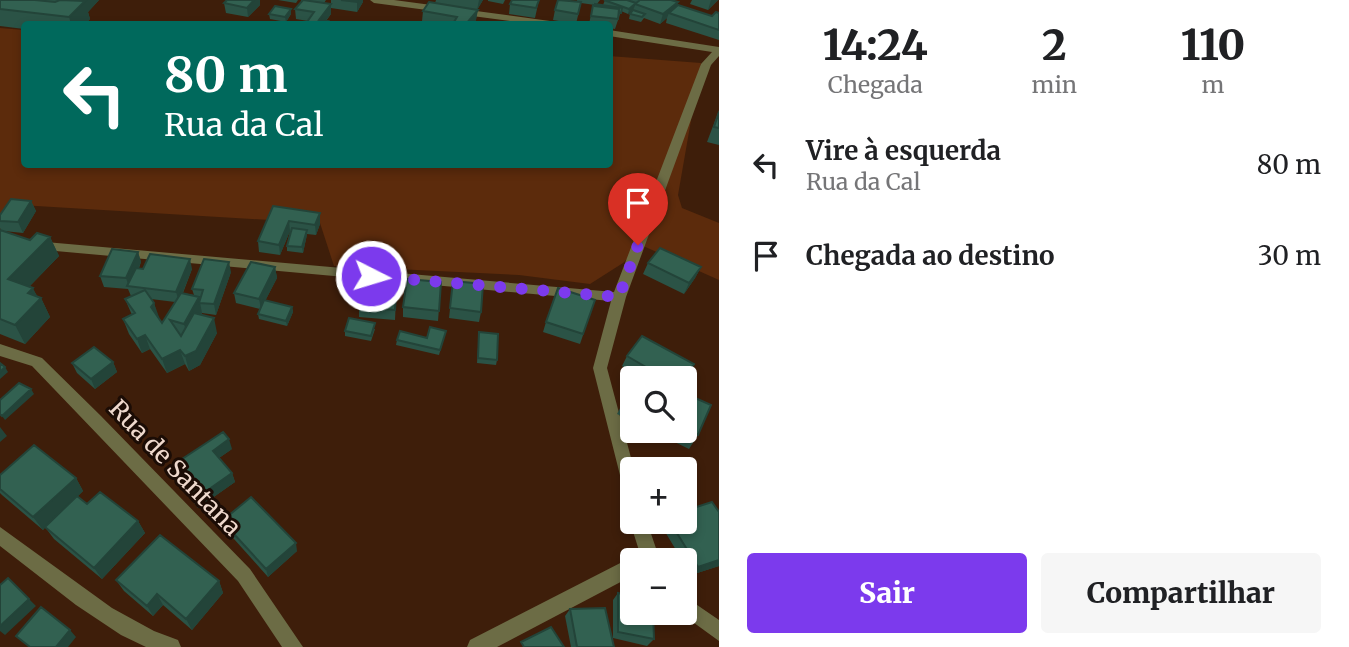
<!DOCTYPE html>
<html lang="pt">
<meta charset="utf-8">
<style>
body{margin:0;font-family:Merriweather,serif;background:#f6f6f6;color:#202124;height:100vh;display:flex;flex-direction:column;font-size:26px;white-space:nowrap}
*{box-sizing:border-box;margin:0}
p{font-size:23px;color:#757577}
.icon{flex:none;width:38px;height:38px;fill:none;stroke:currentColor;stroke-width:2;stroke-linecap:round;stroke-linejoin:round}
.map{position:relative;flex:1;overflow:hidden}
.panel{display:flex;flex-direction:column;background:#fff;width:630px}
.panel>*{flex:none}
.hud{position:absolute;left:21px;top:21px;width:592px;height:147px;border-radius:7px;box-shadow:0 4px 10px #0003;background:#00695c;color:#fff;overflow:hidden}
.controls{position:absolute;left:620px;top:366px;display:grid;gap:14px}
.controls a{display:grid;place-items:center;width:77px;height:77px;border-radius:7px;background:#fff;box-shadow:0 4px 10px #0003;font-size:35px}
.pin{position:absolute;display:grid;place-items:center;width:60px;height:60px;color:#fff;margin:-72px -30px;border-radius:50% 50% 50% 0;rotate:-45deg;box-shadow:0 0 7px #0007}
.pin .icon{rotate:45deg}
.me{position:absolute;width:77px;margin:-38px;rotate:95deg;stroke-linejoin:round;filter:drop-shadow(0 0 5px #0008)}
.turn{display:flex;align-items:center;gap:24px;height:147px;padding:0 28px;font-size:32px}
.turn .icon{width:91px;height:91px;stroke-width:2.5}
.turn b{display:block;font-size:49px;line-height:60px}
.eta{display:flex;justify-content:space-evenly;align-items:center;height:119px;text-align:center}
.eta b{font-size:42px;font-weight:800;line-height:49px}
.primary-button{display:flex;gap:14px;margin-top:auto;padding:14px 28px}
.primary-button a{flex:1;height:80px;border-radius:7px;background:#7c3aed;color:#fff;font-size:28px;font-weight:800;line-height:80px;text-align:center}
.primary-button a+a{background:#f6f6f6;color:#202124}
ul{padding:0;list-style:none}
li{display:flex;align-items:center;gap:21px;height:91px;padding:0 28px}
li div{flex:1}
li b{display:block;font-size:26px}
li em{font-style:normal}
main{display:flex;flex:1;min-height:0}
.map>svg:first-child{display:block}
.green{fill:#5c2b0c}
.lines{fill:none;stroke-linecap:round;stroke-linejoin:round}
.street{fill:#6c6c45;fill-rule:evenodd}
.wall{fill:#2b5346;fill-rule:evenodd}
.shaded-wall{fill:#234439}
.building{fill:#326151;stroke:#234439;stroke-width:2}
.route{stroke:#7c3aed;stroke-width:12;stroke-dasharray:0 21.6}
.labels{text-anchor:middle;stroke-width:6;stroke-linejoin:round;paint-order:stroke}
.street-label{font-size:24px;fill:#efd9cd;stroke:#1b0c05}
</style>
<main>
<div class="map">
<svg width="719" height="647" viewBox="0 0 719 647">
<rect width="100%" height="100%" fill="#3e1e0a"/>
<path class="green" d="M0 28 24 30V164H609V56L701 63 678 195 682 208 719 223V280L641 245 623 263 590 284 519 275 334 266 320 223 20 205 0 214Z"/>
<g class="lines">
<path class="street" d="M370 0H394L550 21 555 24H533L374 3Z
M609 30 719 47V56L711 65 626 297 607 368 634 469H632V498L626 496 624 491 593 368 611 301 0 246V238L614 292 701 64 712 52 609 36Z
M0 344 42 358 101 416 250 569 303 647H282L238 581 32 366 0 356Z
M632 519V522H647L660 560H642L630 522Z
M0 527 112 608 154 631 178 640 181 647H146L121 635 76 605 0 546Z
M632 557 638 560H632V576L497 647H467L470 640Z
M684 596 719 620V641L679 612H684Z"/>
</g>
<path class="wall" d="M0 0H99L88 12 90 19 85 24H24V29L0 26Z
M278 0H298L296 3Z
M301 0H326L324 3 331 4V0H363V2L357 12 331 8V14L326 21 328 24H307L308 21 296 19 295 9 301 2Z
M436 0H483L477 10 476 20 473 24H441L422 21 423 11 435 3Z
M488 0H505L503 4 488 1Z
M539 0 535 18 509 14 510 4Z
M577 0H600L597 4 603 5 605 0H671L678 2 676 6 712 16 719 13V40L666 23 667 18 660 24 644 18 641 22 629 19 630 14 634 8 628 14 621 11 615 29 609 28V24H589L593 5 595 6V5L581 3 576 24 553 20 555 10 577 1Z
M692 0H718L708 10 690 4Z
M224 3 260 5 248 17 226 13Z
M291 9V14L286 22 270 19 269 14Z
M719 110V145L707 142Z
M31 201 36 211 23 233 4 231 30 240 50 237 59 256 30 286 38 297 41 298 50 317 25 344 0 334V230H1L0 228V215Z
M273 206 320 224 316 235 307 234 303 253 287 251V246L290 231 280 255 259 252 258 241Z
M138 252 141 262 139 268 192 269 183 293 194 295 192 289 231 272 216 315 202 313 201 315 217 333 200 365 189 371 185 364 167 373 150 349 142 353 129 334 123 319 132 315 125 299 131 296 128 289 104 287 100 276ZM151 299 175 302 162 323 158 318 154 303Z
M648 263 701 267 695 278 684 294 643 274Z
M275 267 277 278 265 301 292 307 293 312 287 326 259 319 258 314 260 309 236 303 234 293Z
M397 278 395 320 359 317V307Z
M453 281 481 312 479 322 449 318Z
M441 282 438 321 403 317V307Z
M595 300 580 344 543 332 546 322Z
M375 329 371 341 345 336V331Z
M446 331 439 355 396 345 397 340 427 338Z
M479 332 497 360 496 365 477 363Z
M627 356 694 364 684 379V378H635L637 375 622 366Z
M113 362 117 372 95 389 77 373 72 363Z
M632 385V421L617 414Z
M684 393 698 435 689 449 650 430H684Z
M232 449 219 458 232 473 235 482 198 508 173 476 170 467Z
M0 475 76 478 83 491 77 497 87 504 138 521 145 533 102 579 54 539 45 527 43 530 2 495 0 493Z
M719 512V566L691 575 684 563V560H682L661 525 663 522H684Z
M222 521 297 551 268 577 225 529Z
M116 580 219 581 223 593 192 630 163 605 153 616 124 591Z
M618 593 654 639 647 646 613 638V600Z
M570 609 614 647H571L565 616Z"/>
<path class="shaded-wall" d="M76 0H99L88 12 90 19 85 24H71L69 17Z
M254 0H260V5L248 17 247 8Z
M358 0H363V2L357 12V2Z
M479 0H483L477 10Z
M711 0H718L708 10Z
M678 2 674 12 669 13 667 18 660 24 663 14Z
M636 3 634 8 628 14 629 9Z
M331 4V14L323 24 319 20Z
M291 9V14L286 22 285 17Z
M478 10 476 20 473 24H466Z
M31 201 36 211 23 233 18 222Z
M320 213V224L316 235 315 225Z
M289 221 290 231 280 255 279 245Z
M307 230V235L303 253 302 247Z
M50 237 59 256 18 298 8 279Z
M138 252 141 262 131 287H129L126 278Z
M190 259 192 269 179 302 176 292Z
M229 262 231 272 216 315 214 304Z
M275 267 277 278 261 309 259 299Z
M701 267 695 278 684 294 689 283Z
M33 288 39 300 41 298 50 317 25 344 15 325 28 293Z
M199 297 202 313 188 338 184 324Z
M154 303 159 317 156 322 151 307Z
M292 307 293 312 287 326 286 321Z
M214 318 217 333 200 365 189 371 185 356Z
M145 335 150 349 142 353 137 339Z
M180 350 185 364 167 373 162 359Z
M113 362 117 372 95 389 91 379Z
M5 367 8 372 0 379V372Z
M31 389 34 394 5 420 2 416Z
M0 427 7 436 0 442Z
M229 439 232 449 216 460 213 451Z
M232 473 235 482 198 508 195 499Z
M76 478 83 491 43 530 33 517Z
M138 521 145 533 102 579 94 568Z
M296 543 297 551 268 577 266 569Z
M719 560V566L691 575 698 567Z
M219 581 223 593 192 630 186 619Z
M157 594 163 605 153 616 147 606Z
M29 599 36 606 5 635 0 631V626Z
M70 630 76 637 68 647H56Z"/>
<path class="building" d="M0 0H35L55 2 60 0 85 1 69 17 0 9Z
M227 0H254L247 8 224 3Z
M303 0 331 4 319 20 328 21 325 24 307 22 314 12 295 9Z
M341 0H358L357 2Z
M512 0H539L536 8 510 4Z
M558 0 581 2 578 14 555 10Z
M604 0H627L636 3 629 9Z
M640 0H671L678 2 663 14 635 4Z
M429 2 478 10 466 24 454 22 457 17 423 11Z
M595 4 622 8 621 13H619V9L595 6Z
M593 5 619 9 618 19 591 16Z
M678 5 712 16 716 12 719 13V30L669 13Z
M275 6 291 9 285 17 269 14Z
M633 10 645 14 642 17 630 14Z
M562 22 577 24H560Z
M719 112V128L714 127Z
M11 199 31 201 18 222 0 221V215Z
M273 206 320 213 315 225 289 221 279 245 258 241Z
M292 228 307 230 302 247 287 246Z
M0 230 30 240 37 233 50 237 8 279 33 288 28 293 41 298 15 325 0 319Z
M660 248 701 267 689 283 648 263Z
M112 249 138 252 126 278 100 276Z
M150 254 190 259 176 292 127 286 136 268 143 269Z
M204 259 229 262 214 304 199 303 203 290 192 289Z
M251 262 275 267 259 299 234 293Z
M363 275 397 278 395 310 359 307Z
M407 279 441 282 439 311 403 307Z
M453 281 483 284 481 312 450 308Z
M558 288 595 300 583 334 546 322Z
M145 290 154 303 151 307 162 323 181 293 199 297 184 324 170 320 181 336 194 313 214 318 196 351 185 356 180 350 162 359 145 335 137 339 123 319 135 313 125 299Z
M264 300 292 307 286 321 258 314Z
M349 318 375 323 371 336 345 331Z
M430 327 446 331 440 350 397 340 400 331 427 338Z
M479 332 498 334 497 360 478 358Z
M642 336 694 364 684 378H665L627 356Z
M94 347 113 362 91 379 72 363Z
M0 363 5 367 0 372Z
M638 372 652 378H635Z
M19 383 31 389 2 416 0 414V400Z
M632 385V404L624 400Z
M684 393 711 405 698 435 684 429Z
M223 432 229 439 213 451 232 473 195 499 170 467Z
M34 445 76 478 33 517 0 489V475Z
M100 492 138 521 94 568 45 527 77 496 87 504Z
M251 497 296 543 266 569 222 521Z
M712 502 719 512V560L698 567 670 522H684V511Z
M160 535 219 581 186 619 157 594 147 606 116 580Z
M8 578 29 599 0 626V585Z
M618 593 632 596V612H653L654 639 618 632Z
M41 607 70 630 56 647H30L16 636Z
M605 608 614 647H577L570 609Z
M551 627 564 647H524L521 642Z"/>
<g class="lines">
<path class="route" d="M371 276 619 297 638 245"/>
</g>
<g class="labels">
<g class="street-label">
<text transform="translate(175 468) rotate(46)" y="8">Rua de Santana</text>
</g>
</g>
</svg>
<div class="controls">
<a><svg class="icon" aria-label="search" viewBox="0 0 24 24"><circle cx="10" cy="10" r="6"/><path d="M15 15l6 6"/></svg></a>
<a>+</a>
<a>−</a>
</div>
<div class="pin" style="left:638px;top:245px;background:#d93025"><svg class="icon" aria-label="arrive" viewBox="0 0 24 24"><path d="M6 21V4h12l-3 4 3 4H6"/></svg></div>
<svg class="me" style="left:371px;top:276px" viewBox="-20 -20 40 40"><circle r="17" fill="#7c3aed" stroke="#fff" stroke-width="3"/><path d="M0-11L8 9 0 5-8 9z" fill="#fff"/></svg>
<div class="hud">
<div class="turn"><svg class="icon" aria-label="left" viewBox="0 0 24 24"><path d="M17 20v-9H6M10 6l-5 5 5 5"/></svg><div><b>80 m</b>Rua da Cal</div></div>
</div>
</div>
<section class="panel">
<div class="eta">
<div><b>14:24</b><p>Chegada</p></div>
<div><b>2</b><p>min</p></div>
<div><b>110</b><p>m</p></div>
</div>
<ul>
<li><svg class="icon" aria-label="left" viewBox="0 0 24 24"><path d="M17 20v-9H6M10 6l-5 5 5 5"/></svg><div><b>Vire à esquerda</b><p>Rua da Cal</p></div><em>80 m</em></li>
<li><svg class="icon" aria-label="arrive" viewBox="0 0 24 24"><path d="M6 21V4h12l-3 4 3 4H6"/></svg><div><b>Chegada ao destino</b></div><em>30 m</em></li>
</ul>
<div class="primary-button"><a>Sair</a><a>Compartilhar</a></div>
</section>
</main>
